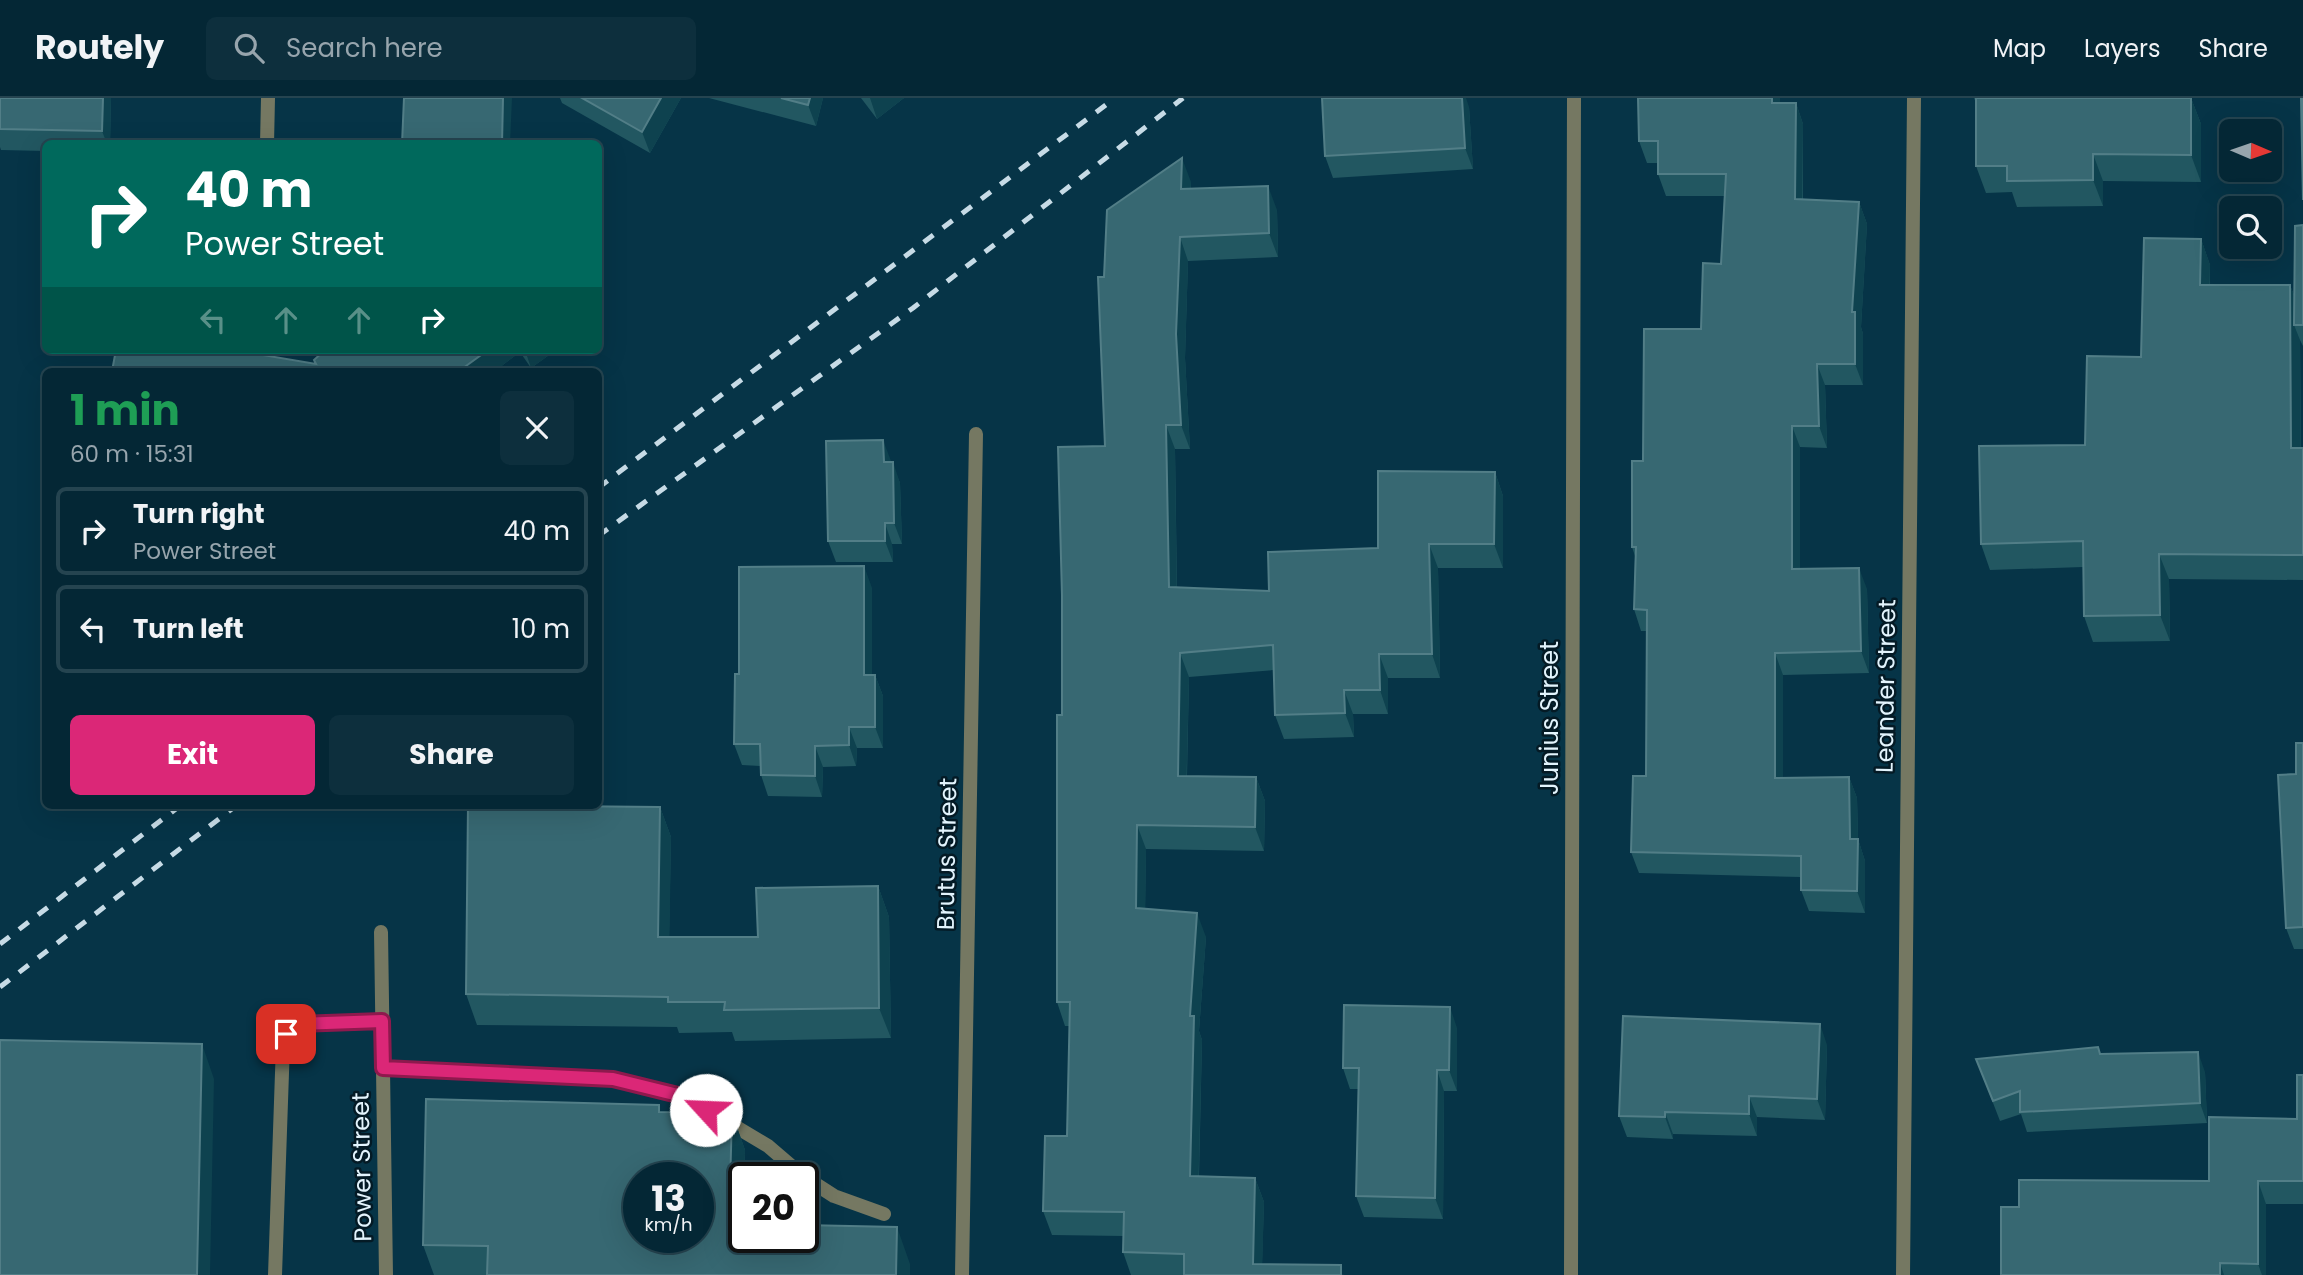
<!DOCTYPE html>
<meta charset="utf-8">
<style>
body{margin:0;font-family:Poppins,sans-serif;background:#0d2f3d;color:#f1f3f6;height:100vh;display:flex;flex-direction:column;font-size:26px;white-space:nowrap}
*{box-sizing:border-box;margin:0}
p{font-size:23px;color:#97a5ad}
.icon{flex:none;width:38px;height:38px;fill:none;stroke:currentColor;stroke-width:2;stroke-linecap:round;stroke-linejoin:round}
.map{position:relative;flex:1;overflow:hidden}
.sheet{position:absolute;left:42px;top:270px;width:560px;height:441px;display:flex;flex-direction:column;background:#042735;border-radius:10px;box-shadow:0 7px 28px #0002,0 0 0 2px #254450}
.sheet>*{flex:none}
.top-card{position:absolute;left:42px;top:42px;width:560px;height:214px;border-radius:10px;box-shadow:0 7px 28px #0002,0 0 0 2px #254450;background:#00695c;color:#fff;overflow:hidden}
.needle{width:46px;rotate:92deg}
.controls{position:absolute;left:2219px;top:21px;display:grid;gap:14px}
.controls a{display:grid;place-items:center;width:63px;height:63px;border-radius:10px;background:#042735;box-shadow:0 7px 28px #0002,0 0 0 2px #254450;font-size:35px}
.speed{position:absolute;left:623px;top:1064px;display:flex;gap:14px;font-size:35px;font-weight:700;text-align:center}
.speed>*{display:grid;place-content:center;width:91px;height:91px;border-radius:50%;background:#042735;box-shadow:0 7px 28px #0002,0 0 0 2px #254450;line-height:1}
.speed small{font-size:18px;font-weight:400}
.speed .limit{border:4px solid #111;border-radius:10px;background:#fff;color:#111}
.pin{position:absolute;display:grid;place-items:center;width:60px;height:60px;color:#fff;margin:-30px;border-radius:14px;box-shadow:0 4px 10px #0006}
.me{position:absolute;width:77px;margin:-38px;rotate:295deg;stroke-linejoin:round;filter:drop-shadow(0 0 5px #0008)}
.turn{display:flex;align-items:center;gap:24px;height:147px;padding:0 28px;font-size:32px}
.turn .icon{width:91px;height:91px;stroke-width:2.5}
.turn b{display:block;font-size:49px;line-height:60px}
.lanes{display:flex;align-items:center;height:66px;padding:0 28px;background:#0003;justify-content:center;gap:35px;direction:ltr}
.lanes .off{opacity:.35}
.round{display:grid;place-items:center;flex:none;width:74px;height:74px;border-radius:10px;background:#0d2f3d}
.headline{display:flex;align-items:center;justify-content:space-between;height:119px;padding:0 28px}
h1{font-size:42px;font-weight:700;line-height:52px;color:#1e9e55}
.cta{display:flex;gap:14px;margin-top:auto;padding:14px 28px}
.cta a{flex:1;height:80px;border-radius:10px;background:#db2777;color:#fff;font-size:28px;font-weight:700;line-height:80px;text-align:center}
.cta a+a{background:#0d2f3d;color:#f1f3f6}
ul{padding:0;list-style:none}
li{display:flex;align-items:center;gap:21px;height:88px;margin:0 14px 10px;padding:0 14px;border:4px solid #254450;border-radius:10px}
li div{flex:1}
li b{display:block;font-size:26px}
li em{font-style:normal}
header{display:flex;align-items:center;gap:42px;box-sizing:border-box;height:98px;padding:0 35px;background:#042735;border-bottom:2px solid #254450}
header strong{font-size:33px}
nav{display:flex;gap:38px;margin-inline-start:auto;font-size:24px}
.search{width:490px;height:63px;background:#0d2f3d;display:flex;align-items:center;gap:18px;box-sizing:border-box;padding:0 24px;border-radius:10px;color:#97a5ad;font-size:26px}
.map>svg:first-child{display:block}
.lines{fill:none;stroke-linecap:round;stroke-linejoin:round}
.lane{stroke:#757862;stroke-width:14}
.street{stroke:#757862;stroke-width:14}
.rail{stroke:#c7dbe6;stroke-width:5;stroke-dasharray:12 12;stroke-linecap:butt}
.wall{fill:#225761}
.shaded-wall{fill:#0e424f}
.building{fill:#376872;stroke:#527e87;stroke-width:2;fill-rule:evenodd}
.route-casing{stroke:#8e194d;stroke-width:18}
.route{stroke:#db2777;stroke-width:12}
.labels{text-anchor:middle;stroke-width:5;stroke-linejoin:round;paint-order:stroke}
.street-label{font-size:24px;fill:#e3f4fd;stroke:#041a25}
</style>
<header>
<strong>Routely</strong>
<div class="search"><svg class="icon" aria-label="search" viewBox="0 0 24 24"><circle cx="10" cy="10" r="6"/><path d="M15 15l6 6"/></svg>Search here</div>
<nav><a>Map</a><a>Layers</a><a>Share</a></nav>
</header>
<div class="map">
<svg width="2303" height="1177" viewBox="0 0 2303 1177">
<rect width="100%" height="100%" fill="#063447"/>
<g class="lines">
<path class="lane" d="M383 970 613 981 686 999 768 1048 803 1078 834 1098 884 1116
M275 1177 283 946 286 936 298 927 382 923"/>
<path class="street" d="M267 46 268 0
M381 834 386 1177
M962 1177 976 336
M1571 1177 1574 0
M1903 1177 1914 0"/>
<path class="rail" d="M598 390 1115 0
M598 438 913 210 1183 0
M0 846 181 707
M0 889 237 707"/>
</g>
<path class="wall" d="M0 0H111L110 46H46V53L1 52 0 49Z
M560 0H681L650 55 562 5Z
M709 0H823L816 28Z
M861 0H904L877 21Z
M1974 0H2191L2201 26V84L2103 83V108L2017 109 2012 94 1986 95 1976 68V5Z
M1780 5H1796L1803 26V101L1859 104 1867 126 1861 229 1863 236V287H1825L1827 350 1800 349V471L1867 491 1869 575 1783 577V680L1849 679 1857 700 1858 741 1865 763V815L1809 813 1801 792V779L1639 775 1631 754 1646 678 1647 533H1641L1634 511 1635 458 1632 449 1643 363 1701 231 1721 166 1724 98H1666L1658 76V65H1647L1639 43Z
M1469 9 1473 71 1333 80 1325 58Z
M1191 84V91L1277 112 1278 159 1188 163 1185 260 1190 351H1175L1177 490 1269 493 1378 450 1495 374 1503 398V470H1438L1440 580H1388V616H1353L1354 639 1284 641 1275 617 1274 572 1189 579 1187 678 1256 679 1265 703 1264 753 1146 751 1145 811 1206 839 1199 933 1202 942 1199 1079 1255 1080 1264 1104 1262 1166 1345 1177H1131L1123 1154V1138L1052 1137 1043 1113 1067 1038 1070 928H1065L1057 904 1062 617 1105 348 1104 179Z
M2303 127V248L2300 242 2301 350H2303V482L2169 481 2170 543 2093 544 2084 518 2083 469 1990 472 1981 446 2085 347 2141 259 2201 141 2210 167V187H2290L2295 200Z
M325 252H556L531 270 520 254 495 273H112L315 265 314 262Z
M891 364 900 385 902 446H892L893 464H836L828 443Z
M872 490V577H875L883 598V650H857L856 668 823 669 822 699 768 698 761 677 760 668 742 667 734 646 739 576Z
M2303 645V851H2294L2286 830Z
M660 709 671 739 669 839H758L878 788 889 819 891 940 735 943 732 934 679 935 677 929 477 927 466 896Z
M1457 930V993H1444L1443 1121 1364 1119 1356 1098 1359 991H1350L1343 970Z
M1827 947 1825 1022 1757 1019V1038L1673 1036V1041L1627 1039 1619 1018Z
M2101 956 2205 974 2207 1025 2027 1034 2021 1016 2000 1023 1976 961Z
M2303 977V1106H2266V1177H2001L2019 1109 2209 1083 2297 1021Z
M662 1014 732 1015 745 1052 744 1139 910 1166V1177H434L423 1147Z"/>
<path class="shaded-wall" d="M103 0H111L110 46H107L102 33Z
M503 0H512L510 46H502Z
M661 0H681L650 55 642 34Z
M810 0H823L816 28 808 7Z
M870 0H904L877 21Z
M1462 0H1466L1469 9 1473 71 1465 50Z
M1772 0H1780V26L1772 5Z
M2191 0 2201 26V84L2191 57Z
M1796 5 1803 26 1802 123 1795 101Z
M2093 56 2103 83V108L2093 82Z
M1182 60 1191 84 1190 115 1181 91Z
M1268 88 1277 112 1278 159 1269 135Z
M1859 104 1867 126 1861 229 1863 236V287L1855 266 1852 214Z
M1180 139 1188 163 1185 260 1190 351 1181 327 1176 236Z
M2201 141 2210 167 2209 212 2200 187Z
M2290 187 2300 213 2294 227 2300 242 2301 376 2291 350Z
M488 252H519L520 254 495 273H459Z
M525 252H556L531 270Z
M1817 266 1825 287 1827 350 1819 328Z
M1166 327 1175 351 1177 513 1169 489Z
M1792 328 1800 349V493L1792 471Z
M883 342 891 363 892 385 884 364Z
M893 364 900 385 902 446 894 425Z
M1495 374 1503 398V470L1494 446Z
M885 425 892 446 893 464 885 443Z
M1429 446 1438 470 1440 580 1432 556Z
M2159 456 2169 481 2170 543 2160 517Z
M864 468 872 490V598L864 577Z
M1859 470 1867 491 1869 575 1861 553Z
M1180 555 1189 579 1186 702 1178 678Z
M1775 555 1783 577V702L1775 680Z
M1379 556 1388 580V616L1380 592Z
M875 577 883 598V650L875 629Z
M1344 592 1353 616 1354 639 1345 615Z
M849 629 857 650 856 668 849 647Z
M815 648 823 669 822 699 815 678Z
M1256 679 1265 703 1264 753 1255 729Z
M1849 679 1857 700 1858 741 1865 763V815L1857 793 1850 741Z
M660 709 671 739 669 870 658 839Z
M1137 727 1146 751 1145 834 1136 810Z
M878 788 889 819 891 940 879 910Z
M1197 815 1206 839 1199 933 1202 942 1198 1102 1190 1078V918Z
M1450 909 1457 930V993L1449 972Z
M1820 926 1827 947 1825 1022 1817 1001Z
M202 946 214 981 210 1177H197Z
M2198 954 2205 974 2207 1025 2200 1005Z
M1437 972 1444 993 1443 1121 1435 1100Z
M1749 998 1757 1019V1038L1749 1016Z
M1665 1014 1673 1036V1041L1665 1019Z
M732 1015 745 1052 743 1163 729 1126Z
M1255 1080 1264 1104 1262 1177 1253 1166Z
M2258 1083 2266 1106V1177H2262L2258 1166Z
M897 1129 910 1166V1177H896Z
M2220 1165 2224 1177H2220Z"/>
<path class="building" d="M0 0H103L102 33 0 31Z
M404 0H503L502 46H402Z
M582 0H661L642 34Z
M781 0H810L808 7Z
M1322 0H1462L1465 50 1325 58Z
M1638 0H1772V5H1796L1795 101 1859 104 1852 214H1855V266H1817L1819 328H1792V471L1859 470 1861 553 1775 555V680L1849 679 1850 741H1858L1857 793 1801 792V758L1631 754 1633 678H1646L1647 512 1634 511 1636 449H1632V363H1643L1644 231H1701L1703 165 1721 166 1726 76H1658V43H1639Z
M1976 0H2191V57L2093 56V82L2007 83V68H1976Z
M2301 0H2303V102Z
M1182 60 1181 91 1268 88 1269 135 1180 139 1176 236 1181 327H1166L1169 489 1269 493 1268 454 1378 450V373L1495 374 1494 446H1429L1432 556H1379L1380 592H1344L1345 615 1275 617 1273 547 1180 555 1178 678 1256 679 1255 729 1137 727 1136 810 1197 815 1190 918H1194L1190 1078 1255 1080 1253 1166 1341 1167V1177H1184V1156L1123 1154 1124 1114 1043 1113 1045 1038H1067L1070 904H1057V617H1062V497L1058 349 1105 348 1098 179H1104L1107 112Z
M2303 127V227H2294L2295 128Z
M2144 140 2201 141 2200 187H2290L2291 350H2303V457L2159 456 2160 517 2084 518 2083 443 1981 446 1979 348 2085 347 2087 258 2141 259Z
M116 252H233L316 266 314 262 325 252H488L459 273H112Z
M883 342 884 364H893L894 425H885V443H828L826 343Z
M864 468V577H875V629H849V647L815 648V678L761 677 760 646H734L735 576H739V469Z
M2296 645H2303V829L2286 830 2278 677 2296 676Z
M468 707 660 709 658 839H758L756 790 878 788 879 910 724 912 725 904H668V899L466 896Z
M1344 907 1450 909 1449 972H1437L1435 1100 1356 1098 1359 970H1343Z
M1623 918 1820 926 1817 1001 1749 998V1016L1665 1014V1019L1619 1018Z
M0 942 202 946 197 1177H0Z
M2098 949 2100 956 2198 954 2200 1005 2020 1014V993L1993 1003 1976 961Z
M2297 977H2303V1083H2258V1166L2220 1165V1177H2001V1109H2019V1082L2209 1083V1019L2297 1021Z
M426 1001 659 1007V1014L732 1015 729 1126H744V1139H803V1127L897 1129 896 1177H487L488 1148 423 1147ZM639 1080H698V1139H639Z"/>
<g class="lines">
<g class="route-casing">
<path id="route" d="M286 936 298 926 382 923 383 970 613 981 686 999 706 1012"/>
</g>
<use href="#route" class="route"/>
</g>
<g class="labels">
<g class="street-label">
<text transform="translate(1886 588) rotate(-89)" y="8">Leander Street</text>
<text transform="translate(1550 620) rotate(-90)" y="8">Junius Street</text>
<text transform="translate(947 756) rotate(-89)" y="8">Brutus Street</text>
<text transform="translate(362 1069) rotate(-91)" y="8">Power Street</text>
</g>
</g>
</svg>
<div class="controls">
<a><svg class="needle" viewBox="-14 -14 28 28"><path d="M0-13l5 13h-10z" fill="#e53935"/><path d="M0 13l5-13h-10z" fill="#97a5ad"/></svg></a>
<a><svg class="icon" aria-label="search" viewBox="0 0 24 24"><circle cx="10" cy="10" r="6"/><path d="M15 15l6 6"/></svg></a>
</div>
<div class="speed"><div>13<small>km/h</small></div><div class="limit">20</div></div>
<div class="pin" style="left:286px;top:936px;background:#d93025"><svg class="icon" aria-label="arrive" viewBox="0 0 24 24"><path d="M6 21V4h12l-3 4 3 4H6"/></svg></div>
<svg class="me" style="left:706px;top:1012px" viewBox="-20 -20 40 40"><circle r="19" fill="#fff"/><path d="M0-13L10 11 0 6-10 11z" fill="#db2777"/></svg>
<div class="top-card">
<div class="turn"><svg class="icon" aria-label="right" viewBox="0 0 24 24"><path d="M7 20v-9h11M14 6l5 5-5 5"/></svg><div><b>40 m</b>Power Street</div></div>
<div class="lanes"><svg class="icon off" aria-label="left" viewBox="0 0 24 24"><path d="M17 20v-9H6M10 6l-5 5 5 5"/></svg><svg class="icon off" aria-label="ahead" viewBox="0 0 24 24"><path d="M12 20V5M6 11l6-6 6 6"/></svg><svg class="icon off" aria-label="ahead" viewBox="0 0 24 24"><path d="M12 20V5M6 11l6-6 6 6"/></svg><svg class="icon" aria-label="right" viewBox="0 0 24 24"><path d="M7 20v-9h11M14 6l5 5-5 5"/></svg></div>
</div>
<section class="sheet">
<div class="headline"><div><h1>1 min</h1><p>60 m · 15:31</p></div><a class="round"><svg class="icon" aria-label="close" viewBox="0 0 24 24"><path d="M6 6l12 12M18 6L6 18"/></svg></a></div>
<ul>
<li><svg class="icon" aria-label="right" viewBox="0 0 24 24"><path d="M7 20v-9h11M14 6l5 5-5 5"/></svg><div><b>Turn right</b><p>Power Street</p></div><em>40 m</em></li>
<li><svg class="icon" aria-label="left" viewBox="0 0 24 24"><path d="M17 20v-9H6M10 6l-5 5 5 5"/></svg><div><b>Turn left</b></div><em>10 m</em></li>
</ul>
<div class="cta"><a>Exit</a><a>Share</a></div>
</section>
</div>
